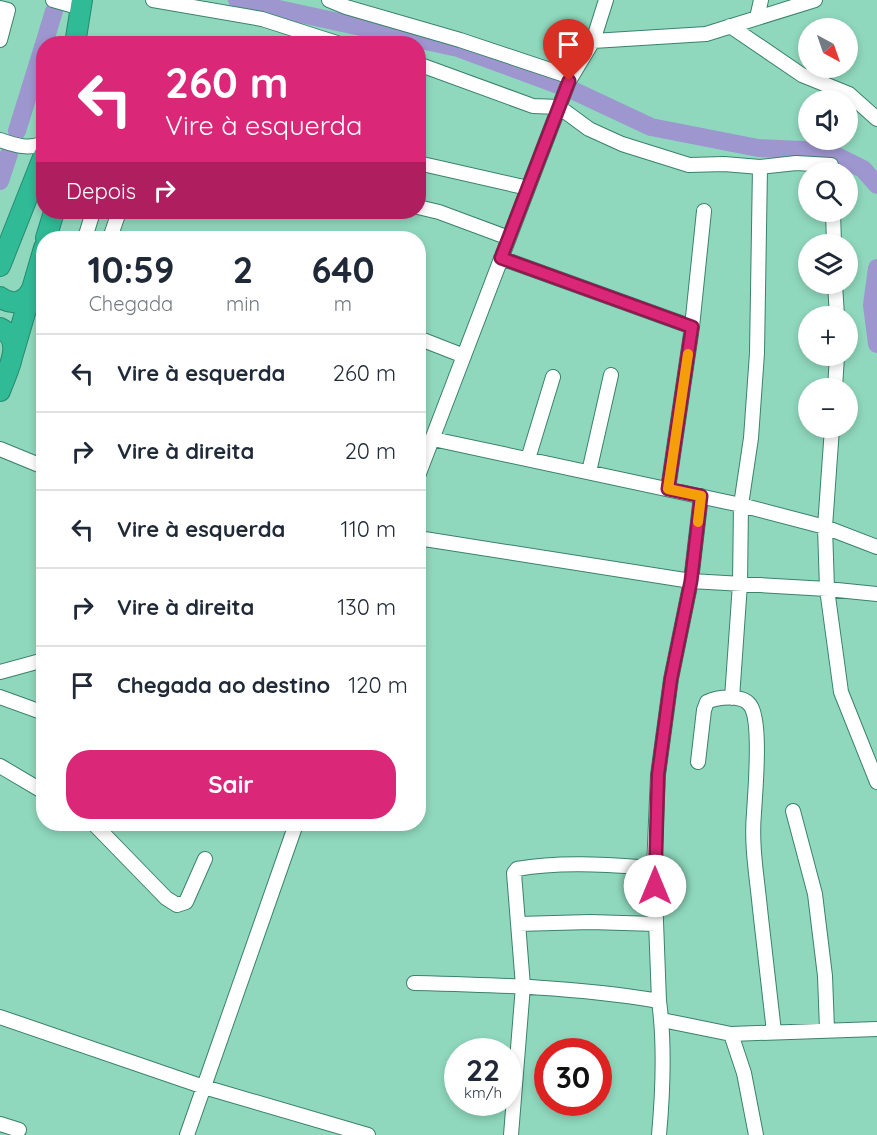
<!DOCTYPE html>
<html lang="pt">
<meta charset="utf-8">
<style>
body{margin:0;font-family:Quicksand,sans-serif;background:#f6f6f7;color:#1f2937;height:100vh;display:flex;flex-direction:column;font-size:22px;white-space:nowrap}
*{box-sizing:border-box;margin:0}
p{font-size:20px;color:#747a83}
.icon{flex:none;width:33px;height:33px;fill:none;stroke:currentColor;stroke-width:2;stroke-linecap:round;stroke-linejoin:round}
.map{position:relative;flex:1;overflow:hidden}
.sheet{position:absolute;left:36px;top:231px;width:390px;height:600px;display:flex;flex-direction:column;background:#fff;border-radius:24px;box-shadow:0 3px 9px #0003}
.sheet>*{flex:none}
.top-card{position:absolute;left:36px;top:36px;width:390px;height:183px;border-radius:24px;box-shadow:0 3px 9px #0003;background:#db2777;color:#fff;overflow:hidden}
.needle{width:39px;rotate:140deg}
.tools{position:absolute;left:798px;top:18px;display:grid;gap:12px}
.tools a{display:grid;place-items:center;width:60px;height:60px;border-radius:50%;background:#fff;box-shadow:0 3px 9px #0003;font-size:30px}
.speed{position:absolute;left:444px;top:1038px;display:flex;gap:12px;font-size:30px;font-weight:700;text-align:center}
.speed>*{display:grid;place-content:center;width:78px;height:78px;border-radius:50%;background:#fff;box-shadow:0 3px 9px #0003;line-height:1}
.speed small{font-size:15px;font-weight:400}
.speed .limit{border:9px solid #d22;background:#fff;color:#111}
.pin{position:absolute;display:grid;place-items:center;width:51px;height:51px;color:#fff;margin:-62px -26px;border-radius:50% 50% 50% 0;rotate:-45deg;box-shadow:0 0 6px #0007}
.pin .icon{rotate:45deg}
.me{position:absolute;width:66px;margin:-33px;rotate:0deg;stroke-linejoin:round;filter:drop-shadow(0 0 4px #0008)}
.turn{display:flex;align-items:center;gap:21px;height:126px;padding:0 30px;font-size:27px}
.turn .icon{width:78px;height:78px;stroke-width:2.5}
.turn b{display:block;font-size:42px;line-height:51px}
.then{display:flex;align-items:center;height:57px;padding:0 30px;background:#0003;gap:12px;font-size:22px}
.eta{display:flex;justify-content:space-evenly;align-items:center;height:102px;text-align:center}
.eta b{font-size:36px;font-weight:700;line-height:42px}
.primary-button{display:flex;gap:12px;margin-top:auto;padding:12px 30px}
.primary-button a{flex:1;height:69px;border-radius:24px;background:#db2777;color:#fff;font-size:24px;font-weight:700;line-height:69px;text-align:center}
ul{padding:0;list-style:none}
li{display:flex;align-items:center;gap:18px;height:78px;padding:0 30px;border-top:2px solid #e0e1e3}
li div{flex:1}
li b{display:block;font-size:22px}
li em{font-style:normal}
.map>svg:first-child{display:block}
.lines{fill:none;stroke-linecap:round;stroke-linejoin:round}
.river{stroke:#9e96cf;stroke-width:18}
.minor-casing{stroke:#3a826c;stroke-width:16}
.highway-casing{stroke:#268a6f;stroke-width:22}
.minor{stroke:#fff;stroke-width:14}
.highway{stroke:#30ba95;stroke-width:20}
.route-casing{stroke:#8e194d;stroke-width:15}
.route{stroke:#db2777;stroke-width:10}
.slow{stroke:#f59e0b;stroke-width:10}
</style>
<div class="map">
<svg width="877" height="1135" viewBox="0 0 877 1135">
<rect width="100%" height="100%" fill="#8fd8be"/>
<g class="lines">
<path class="river" d="M237 0 458 48 572 90 651 127 758 148 827 151 863 169 877 185
M44 44 54 11
M17 131 44 44
M0 181 9 154
M877 268 872 305 877 344"/>
<g class="minor-casing">
<path id="minor" d="M53 0 81 8
M153 0 262 19 340 44
M329 0 346 7 460 40 571 77
M0 8 8 10 0 40
M757 18 761 0
M730 26 802 75 849 94 877 119
M593 41 706 34 815 0
M418 64 533 106 559 107 589 129 622 144 689 165 724 164 760 167 796 163 831 165 832 172
M0 140C15 145 28 150 44 143
M418 163 528 188
M418 207 439 212 509 238
M833 212 834 244
M85 238 93 212
M110 238 119 212
M501 258 692 327
M835 284 837 316
M418 338 464 356
M835 388 837 356
M832 428 825 527 827 589 841 692 877 782
M433 439 741 505 825 527 877 547
M0 449 44 467
M528 459 553 377
M589 472 611 375
M418 476 569 81 593 41 606 0
M668 489 692 327 704 211
M418 538 691 581 827 589 877 594
M0 672 44 660
M0 697 44 713
M732 698 740 584 741 505 751 438 757 353 760 167
M698 762 704 710 707 702C717 697 742 694 750 705 762 720 755 793 754 813 751 846 757 877 760 909 765 950 769 991 774 1032
M0 766 44 792
M793 811 815 894 825 976 827 1029
M94 824 166 898 177 905 186 902 205 859
M518 924 590 922 656 924
M414 983C496 985 578 987 659 1001
M0 1017 204 1087 368 1135
M662 1020 731 1034 877 1029
M731 1034 744 1073 756 1135
M0 1124 19 1130
M187 1135 296 824
M511 1135 523 986 514 873 517 869C562 861 609 865 654 868
M659 1135C663 1091 665 1045 659 1001L654 868 658 775 671 679 691 581 701 496"/>
</g>
<g class="highway-casing">
<path id="highway" d="M75 44 82 0
M46 238 54 212
M0 266 44 155
M0 297C12 306 25 303 32 289
M0 328C26 340 7 371 0 391
M13 354 44 248"/>
</g>
<use href="#minor" class="minor"/>
<use href="#highway" class="highway"/>
</g>
<g class="lines">
<g class="route-casing">
<path id="route" d="M569 81 501 258 692 327 668 489 701 496 691 581 671 679 658 775 655 886"/>
</g>
<use href="#route" class="route"/>
<path class="slow" d="M688 354 668 489 701 496 698 522"/>
</g>
</svg>
<div class="tools">
<a><svg class="needle" viewBox="-14 -14 28 28"><path d="M0-13l5 13h-10z" fill="#e53935"/><path d="M0 13l5-13h-10z" fill="#747a83"/></svg></a>
<a><svg class="icon" aria-label="sound" viewBox="0 0 24 24"><path d="M4 9h4l5-4v14l-5-4H4zM17 9q2 3 0 6"/></svg></a>
<a><svg class="icon" aria-label="search" viewBox="0 0 24 24"><circle cx="10" cy="10" r="6"/><path d="M15 15l6 6"/></svg></a>
<a><svg class="icon" aria-label="layers" viewBox="0 0 24 24"><path d="M12 4l9 5-9 5-9-5zM3 14l9 5 9-5"/></svg></a>
<a>+</a>
<a>−</a>
</div>
<div class="speed"><div>22<small>km/h</small></div><div class="limit">30</div></div>
<div class="pin" style="left:569px;top:81px;background:#d93025"><svg class="icon" aria-label="arrive" viewBox="0 0 24 24"><path d="M6 21V4h12l-3 4 3 4H6"/></svg></div>
<svg class="me" style="left:655px;top:886px" viewBox="-20 -20 40 40"><circle r="19" fill="#fff"/><path d="M0-13L10 11 0 6-10 11z" fill="#db2777"/></svg>
<div class="top-card">
<div class="turn"><svg class="icon" aria-label="left" viewBox="0 0 24 24"><path d="M17 20v-9H6M10 6l-5 5 5 5"/></svg><div><b>260 m</b>Vire à esquerda</div></div>
<div class="then">Depois<svg class="icon" aria-label="right" viewBox="0 0 24 24"><path d="M7 20v-9h11M14 6l5 5-5 5"/></svg></div>
</div>
<section class="sheet">
<div class="eta">
<div><b>10:59</b><p>Chegada</p></div>
<div><b>2</b><p>min</p></div>
<div><b>640</b><p>m</p></div>
</div>
<ul>
<li><svg class="icon" aria-label="left" viewBox="0 0 24 24"><path d="M17 20v-9H6M10 6l-5 5 5 5"/></svg><div><b>Vire à esquerda</b></div><em>260 m</em></li>
<li><svg class="icon" aria-label="right" viewBox="0 0 24 24"><path d="M7 20v-9h11M14 6l5 5-5 5"/></svg><div><b>Vire à direita</b></div><em>20 m</em></li>
<li><svg class="icon" aria-label="left" viewBox="0 0 24 24"><path d="M17 20v-9H6M10 6l-5 5 5 5"/></svg><div><b>Vire à esquerda</b></div><em>110 m</em></li>
<li><svg class="icon" aria-label="right" viewBox="0 0 24 24"><path d="M7 20v-9h11M14 6l5 5-5 5"/></svg><div><b>Vire à direita</b></div><em>130 m</em></li>
<li><svg class="icon" aria-label="arrive" viewBox="0 0 24 24"><path d="M6 21V4h12l-3 4 3 4H6"/></svg><div><b>Chegada ao destino</b></div><em>120 m</em></li>
</ul>
<div class="primary-button"><a>Sair</a></div>
</section>
</div>
